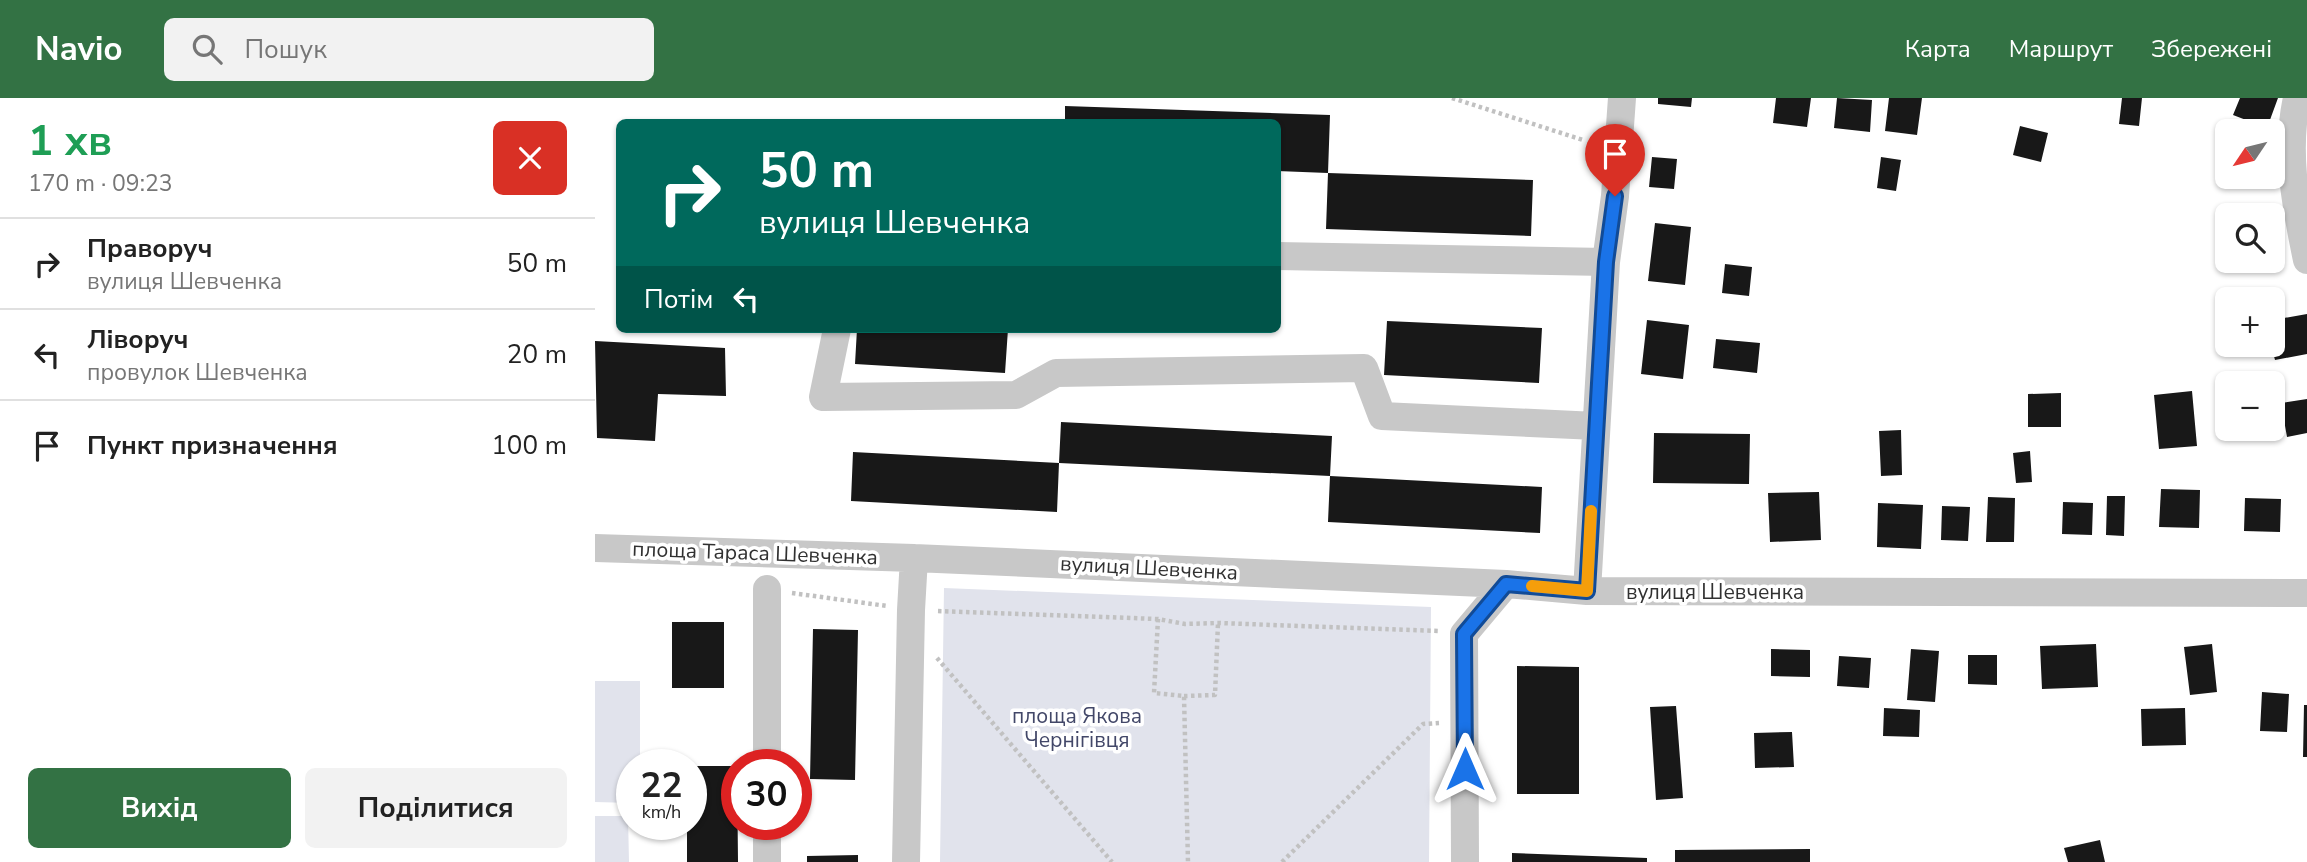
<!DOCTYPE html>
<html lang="uk">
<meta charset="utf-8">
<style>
body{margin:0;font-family:"Nunito Sans",sans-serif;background:#f2f2f2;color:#222;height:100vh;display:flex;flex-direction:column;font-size:26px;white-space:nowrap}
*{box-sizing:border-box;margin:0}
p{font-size:23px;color:#767676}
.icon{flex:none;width:38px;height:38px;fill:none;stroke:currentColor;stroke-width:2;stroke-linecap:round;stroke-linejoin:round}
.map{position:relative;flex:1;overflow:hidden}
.details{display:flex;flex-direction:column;background:#fff;width:595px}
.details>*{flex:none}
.hud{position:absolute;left:21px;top:21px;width:665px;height:214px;border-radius:10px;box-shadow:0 2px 5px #0004;background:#00695c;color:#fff;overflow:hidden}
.needle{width:46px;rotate:235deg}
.tools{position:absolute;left:1620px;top:21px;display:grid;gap:14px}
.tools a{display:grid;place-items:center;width:70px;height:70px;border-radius:10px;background:#fff;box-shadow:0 2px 5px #0004;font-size:35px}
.speed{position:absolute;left:21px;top:651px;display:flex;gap:14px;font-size:35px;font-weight:700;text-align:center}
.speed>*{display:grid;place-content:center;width:91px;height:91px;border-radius:50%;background:#fff;box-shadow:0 2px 5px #0004;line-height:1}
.speed small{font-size:18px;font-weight:400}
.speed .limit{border:10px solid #d22;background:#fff;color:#111}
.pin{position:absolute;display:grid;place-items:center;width:60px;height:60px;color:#fff;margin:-72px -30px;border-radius:50% 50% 50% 0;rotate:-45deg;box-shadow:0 0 7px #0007}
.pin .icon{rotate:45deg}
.me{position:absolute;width:77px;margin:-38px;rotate:0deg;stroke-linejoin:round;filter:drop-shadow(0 0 5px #0008)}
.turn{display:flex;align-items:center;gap:24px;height:147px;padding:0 28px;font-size:32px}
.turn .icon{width:91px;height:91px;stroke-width:2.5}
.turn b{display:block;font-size:49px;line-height:60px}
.then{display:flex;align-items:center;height:66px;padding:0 28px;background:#0003;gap:14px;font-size:26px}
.round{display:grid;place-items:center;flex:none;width:74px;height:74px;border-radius:10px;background:#f2f2f2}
.overview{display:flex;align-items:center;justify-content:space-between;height:119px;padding:0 28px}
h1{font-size:42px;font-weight:700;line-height:52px;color:#1e9e55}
.action{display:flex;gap:14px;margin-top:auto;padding:14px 28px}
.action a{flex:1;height:80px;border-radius:10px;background:#337244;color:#fff;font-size:28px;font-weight:700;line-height:80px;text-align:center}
.action a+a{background:#f2f2f2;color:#222}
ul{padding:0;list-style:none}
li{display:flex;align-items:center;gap:21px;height:91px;padding:0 28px;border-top:2px solid #e0e0e0}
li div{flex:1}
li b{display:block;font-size:26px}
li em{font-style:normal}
header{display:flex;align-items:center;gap:42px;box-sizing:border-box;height:98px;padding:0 35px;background:#337244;color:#fff}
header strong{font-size:33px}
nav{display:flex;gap:38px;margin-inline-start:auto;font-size:24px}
.search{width:490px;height:63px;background:#f2f2f2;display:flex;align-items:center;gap:18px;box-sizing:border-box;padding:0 24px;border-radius:10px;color:#767676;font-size:26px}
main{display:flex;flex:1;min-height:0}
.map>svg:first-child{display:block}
.green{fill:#e1e3ec}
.building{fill:#181818}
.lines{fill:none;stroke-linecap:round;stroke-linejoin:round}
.path{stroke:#c1c1c1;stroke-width:4.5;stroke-dasharray:3.5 3.5;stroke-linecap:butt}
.minor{stroke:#c8c8c8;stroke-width:28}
.route-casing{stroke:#114b97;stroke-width:18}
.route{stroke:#1a73e8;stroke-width:12}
.slow{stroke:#f59e0b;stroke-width:12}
.labels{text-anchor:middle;stroke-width:7;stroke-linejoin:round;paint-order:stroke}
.street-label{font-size:21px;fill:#313131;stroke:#fff}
.park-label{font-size:21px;fill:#424768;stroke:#fff}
</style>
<header>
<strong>Navio</strong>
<div class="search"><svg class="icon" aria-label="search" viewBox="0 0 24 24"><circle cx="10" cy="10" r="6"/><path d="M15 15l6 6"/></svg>Пошук</div>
<nav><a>Карта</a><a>Маршрут</a><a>Збережені</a></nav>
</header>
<main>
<section class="details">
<div class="overview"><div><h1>1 хв</h1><p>170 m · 09:23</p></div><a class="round" style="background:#d93025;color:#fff"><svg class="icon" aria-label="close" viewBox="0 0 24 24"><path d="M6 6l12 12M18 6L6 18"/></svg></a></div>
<ul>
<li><svg class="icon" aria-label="right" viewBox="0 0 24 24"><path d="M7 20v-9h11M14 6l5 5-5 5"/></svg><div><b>Праворуч</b><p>вулиця Шевченка</p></div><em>50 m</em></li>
<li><svg class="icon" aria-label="left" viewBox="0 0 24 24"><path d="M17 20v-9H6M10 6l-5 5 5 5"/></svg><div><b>Ліворуч</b><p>провулок Шевченка</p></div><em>20 m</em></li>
<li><svg class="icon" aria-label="arrive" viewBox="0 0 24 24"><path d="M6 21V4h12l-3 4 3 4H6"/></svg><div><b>Пункт призначення</b></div><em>100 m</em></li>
</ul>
<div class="action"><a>Вихід</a><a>Поділитися</a></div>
</section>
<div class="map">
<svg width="1712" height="764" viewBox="0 0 1712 764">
<rect width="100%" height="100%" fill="#fff"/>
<path class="green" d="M349 490 836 509 834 764H345Z
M0 583H45V667H37V705L0 704Z
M0 718H33L34 764H0Z"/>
<path class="building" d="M1063 0H1097L1096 9 1063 6Z
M1181 0H1216L1212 29 1178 25Z
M1242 0 1277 2 1275 34 1239 30Z
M1294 0H1327L1322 37 1290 33Z
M1527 0H1547L1544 28 1524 26Z
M1645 0H1683L1672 30 1638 17Z
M470 8 735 17 733 75 682 73V24H470Z
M1425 28 1453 35 1446 64 1418 57Z
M1627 42 1633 43V73L1622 70Z
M1057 59 1082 61 1079 91 1054 89Z
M1286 59 1306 62 1301 93 1282 90Z
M733 75 938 82 936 138 731 131Z
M1685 122 1690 159 1678 161V123Z
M1060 125 1096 129 1090 187 1053 183Z
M1130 166 1157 169 1154 198 1127 195Z
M1712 216V256L1680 262 1676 247 1678 222Z
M1052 222 1094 227 1088 281 1046 276Z
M792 223 947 230 944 285 789 277Z
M262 231H413L410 275 260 266Z
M1121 241 1165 245 1162 275 1118 270Z
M0 243 130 250 131 298 63 296 60 343 2 340Z
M1597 293 1602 348 1564 351 1559 297Z
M1466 295V329H1433V296Z
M1712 301V335L1692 339 1686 305Z
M466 324 737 338 735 378 464 365Z
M1306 332 1307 377 1286 378 1284 333Z
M1059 335 1155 336 1154 386 1058 385Z
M1435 353 1437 384 1421 385 1418 355Z
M258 354 464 365 462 414 256 403Z
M735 378 947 389 945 435 733 424Z
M1566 391 1605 392 1604 430 1564 429Z
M1224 394 1226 442 1175 444 1173 395Z
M1512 398H1530L1529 438 1511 437Z
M1393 399 1420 400 1419 444H1391Z
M1650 400 1686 401 1685 434 1649 433Z
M1468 404 1498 405 1497 437 1467 436Z
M1283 405 1328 407 1326 451 1282 449Z
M1347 408 1375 409 1373 443 1346 442Z
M77 524H129V590H77Z
M218 531 263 532 260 682 215 681Z
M1501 546 1503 589 1447 591 1445 548Z
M1617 546 1622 594 1595 597 1589 549Z
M1176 551 1215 552V579L1176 578Z
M1316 551 1344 553 1340 604 1312 602Z
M1373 557H1402V587L1373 586Z
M1244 558 1276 560 1274 590 1242 588Z
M922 568 984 569V696H922Z
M1667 594 1694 596 1692 634 1665 633Z
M1709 607H1712V659H1708Z
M1081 608 1088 700 1061 702 1055 609Z
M1289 610 1325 612 1324 639 1288 638Z
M1590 610 1591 647 1547 648 1546 611Z
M1197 634 1199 669 1160 670 1159 635Z
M96 668H142L143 764H92V726H96Z
M1505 742 1510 764H1473L1469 750Z
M1215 751V764H1080V752Z
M917 755 1052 760V764H917Z
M263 757V764H212V758Z"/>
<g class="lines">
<path class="path" d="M857 0 988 42
M197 495 292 508
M343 513 563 521 590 526 623 525 844 533
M563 521 559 595 589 598 593 764
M342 560 517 764
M589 598 620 597 623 525
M687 764 828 626 844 625"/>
<path class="minor" d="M1702 0C1690 54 1701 109 1712 162
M682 158 1011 164
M242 231 228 299 421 297 461 275 769 270 787 318 1001 328
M0 450 319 460 911 486 992 493 1712 495
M992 493 1011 164 1020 98 1027 0
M172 667V491
M172 764V726
M311 764 316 512 319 460
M870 764 869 536 911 486"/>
</g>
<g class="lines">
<g class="route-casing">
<path id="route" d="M870 671 869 536 911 486 992 493 1011 164 1020 98"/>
</g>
<use href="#route" class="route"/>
<path class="slow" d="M937 488 992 493 996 413"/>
</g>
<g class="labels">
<g class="street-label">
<text transform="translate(160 455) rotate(2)" y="7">площа Тараса Шевченка</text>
<text transform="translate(554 470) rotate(3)" y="7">вулиця Шевченка</text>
<text x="1120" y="501">вулиця Шевченка</text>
</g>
<g class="park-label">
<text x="482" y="625">площа Якова<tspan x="482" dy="24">Чернігівця</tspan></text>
</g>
</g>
</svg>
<div class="tools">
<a><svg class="needle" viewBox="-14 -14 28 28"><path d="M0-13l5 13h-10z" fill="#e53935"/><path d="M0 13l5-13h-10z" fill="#767676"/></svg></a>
<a><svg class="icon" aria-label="search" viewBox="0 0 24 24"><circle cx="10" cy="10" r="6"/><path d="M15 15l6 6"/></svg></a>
<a>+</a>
<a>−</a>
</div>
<div class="speed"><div>22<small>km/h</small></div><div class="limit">30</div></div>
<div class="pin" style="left:1020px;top:98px;background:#d93025"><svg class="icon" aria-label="arrive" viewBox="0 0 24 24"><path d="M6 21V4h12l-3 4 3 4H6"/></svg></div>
<svg class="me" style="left:870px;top:671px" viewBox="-20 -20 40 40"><path d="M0-17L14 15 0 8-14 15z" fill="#1a73e8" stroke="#fff" stroke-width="4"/></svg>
<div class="hud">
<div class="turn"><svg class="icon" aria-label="right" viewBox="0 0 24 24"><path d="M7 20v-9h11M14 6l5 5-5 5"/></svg><div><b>50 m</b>вулиця Шевченка</div></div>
<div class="then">Потім<svg class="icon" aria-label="left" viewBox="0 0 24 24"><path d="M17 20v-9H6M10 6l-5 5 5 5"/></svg></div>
</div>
</div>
</main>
